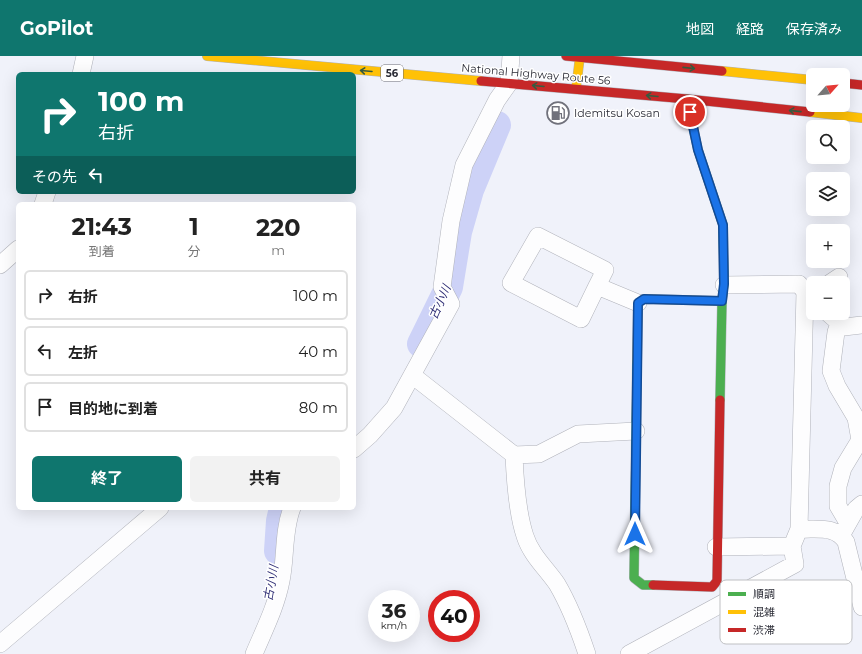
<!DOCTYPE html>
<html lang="ja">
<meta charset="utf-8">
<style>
body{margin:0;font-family:Montserrat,"Noto Sans JP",sans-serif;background:#f2f2f2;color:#222;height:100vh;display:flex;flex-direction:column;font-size:15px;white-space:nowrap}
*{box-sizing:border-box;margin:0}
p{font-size:13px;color:#767676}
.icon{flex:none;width:22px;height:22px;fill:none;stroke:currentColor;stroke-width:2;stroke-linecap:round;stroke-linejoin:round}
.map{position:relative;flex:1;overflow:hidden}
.drawer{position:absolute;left:16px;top:146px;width:340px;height:308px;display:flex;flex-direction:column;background:#fff;border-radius:6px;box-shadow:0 4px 16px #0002}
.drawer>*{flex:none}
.hud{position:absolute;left:16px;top:16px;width:340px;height:122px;border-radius:6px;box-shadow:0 4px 16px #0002;background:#0f766e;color:#fff;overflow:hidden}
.needle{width:26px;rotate:63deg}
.buttons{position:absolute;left:806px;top:12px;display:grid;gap:8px}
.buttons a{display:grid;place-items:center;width:44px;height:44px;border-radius:6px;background:#fff;box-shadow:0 4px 16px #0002;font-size:20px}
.speed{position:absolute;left:368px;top:534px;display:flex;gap:8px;font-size:20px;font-weight:700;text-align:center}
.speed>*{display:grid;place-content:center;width:52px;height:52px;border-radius:50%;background:#fff;box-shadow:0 4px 16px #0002;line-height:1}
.speed small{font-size:10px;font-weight:400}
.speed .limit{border:6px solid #d22;background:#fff;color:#111}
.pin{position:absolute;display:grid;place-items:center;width:34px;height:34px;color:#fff;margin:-17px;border:2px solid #fff;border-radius:50%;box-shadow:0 1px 4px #0007}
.me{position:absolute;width:44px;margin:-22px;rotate:0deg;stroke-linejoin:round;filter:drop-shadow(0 0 3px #0008)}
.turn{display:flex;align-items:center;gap:14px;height:84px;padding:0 16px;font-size:18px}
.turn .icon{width:52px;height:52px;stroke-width:2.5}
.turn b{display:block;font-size:28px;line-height:34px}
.then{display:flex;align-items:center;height:38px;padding:0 16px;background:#0003;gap:8px;font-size:15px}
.eta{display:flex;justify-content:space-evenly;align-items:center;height:68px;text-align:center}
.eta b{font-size:24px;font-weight:700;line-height:28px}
.cta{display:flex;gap:8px;margin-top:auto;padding:8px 16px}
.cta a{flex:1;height:46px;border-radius:6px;background:#0f766e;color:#fff;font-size:16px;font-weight:700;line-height:46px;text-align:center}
.cta a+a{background:#f2f2f2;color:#222}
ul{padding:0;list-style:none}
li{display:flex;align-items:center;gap:12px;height:50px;margin:0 8px 6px;padding:0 8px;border:2px solid #e0e0e0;border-radius:6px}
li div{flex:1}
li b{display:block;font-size:15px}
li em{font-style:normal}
header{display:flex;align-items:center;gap:24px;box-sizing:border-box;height:56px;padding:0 20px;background:#0f766e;color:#fff}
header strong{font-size:19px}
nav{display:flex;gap:22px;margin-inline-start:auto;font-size:14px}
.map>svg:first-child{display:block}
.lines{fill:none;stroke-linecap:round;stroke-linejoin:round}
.river{stroke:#cdd2f7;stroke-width:28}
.street-casing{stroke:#b0b2ba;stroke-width:18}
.fast-casing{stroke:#b0b2ba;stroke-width:10}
.slow-casing{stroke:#b0b2ba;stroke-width:10}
.jam-casing{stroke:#b0b2ba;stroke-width:10}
.street{stroke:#fdfdfe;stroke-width:17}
.fast{stroke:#4caf50;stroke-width:9}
.slow{stroke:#ffc107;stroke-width:9}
.jam{stroke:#c62828;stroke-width:9}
.oneway{stroke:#375a3f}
.route-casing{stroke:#114b97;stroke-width:10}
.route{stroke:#1a73e8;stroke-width:7}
.labels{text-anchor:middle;stroke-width:3;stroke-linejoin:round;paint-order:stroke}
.shield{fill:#fff;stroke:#6b6b72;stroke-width:1}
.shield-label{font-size:10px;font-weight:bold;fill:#2b2c36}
.street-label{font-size:11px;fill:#2b2c36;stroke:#fff}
.poi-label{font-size:11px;fill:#2b2c36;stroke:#fff;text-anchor:start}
.water-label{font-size:12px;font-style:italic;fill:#323177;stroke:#fff}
.key{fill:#fff;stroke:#bfc0c3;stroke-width:1}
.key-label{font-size:11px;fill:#2b2c36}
</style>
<header>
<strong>GoPilot</strong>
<nav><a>地図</a><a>経路</a><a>保存済み</a></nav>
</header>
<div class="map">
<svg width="862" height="598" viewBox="0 0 862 598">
<rect width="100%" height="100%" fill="#f0f2fa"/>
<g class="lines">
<path class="river" d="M421 288 449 231 458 176 470 134 497 69
M278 495 280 465 283 452"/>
<g class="street-casing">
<path id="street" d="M81 18 85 0
M43 148 47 136
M0 209 18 193
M830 227 839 221
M597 230 581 263 511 227 538 180 605 214 597 230 638 247
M828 257 844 271 862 269
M839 268 836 276 831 315 837 330 856 362 860 384 843 412 838 430V450L848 467
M412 319 514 399 539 398 578 378 636 375
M354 393 370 379 394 352 451 248 442 231 451 165 464 109 497 44 509 27 511 0
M514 399C515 424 517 456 525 480 531 499 546 512 557 528 570 550 579 574 587 598
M799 473C817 474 836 469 846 486L862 551
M843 476 856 453 862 448
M716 491 792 490 799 473 805 236 799 228 724 229
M0 588 160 452
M254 598C264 574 276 551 281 525 286 501 283 475 292 452
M629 598 795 508 792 490"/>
</g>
<g class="fast-casing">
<path id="fast" d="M687 43 698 94 723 169 724 229 722 245 720 344
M637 306 634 522 643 529H653"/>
</g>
<g class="slow-casing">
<path id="slow" d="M207 0 481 25
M722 15 813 24
M576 33 580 0
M810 56 862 62
M637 306 638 247 644 243 722 245"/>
</g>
<g class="jam-casing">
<path id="jam" d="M566 0 722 15
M481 25 687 43 810 56
M843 27 862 29
M653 529 712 531 717 525 720 344"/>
</g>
<use href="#street" class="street"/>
<use href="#fast" class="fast"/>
<use href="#slow" class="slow"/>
<use href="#jam" class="jam"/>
</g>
<defs><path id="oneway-shaft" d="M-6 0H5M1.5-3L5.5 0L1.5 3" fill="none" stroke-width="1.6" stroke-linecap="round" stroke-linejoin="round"/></defs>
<g class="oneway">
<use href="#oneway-shaft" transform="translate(689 12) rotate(6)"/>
<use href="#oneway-shaft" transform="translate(366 15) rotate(-175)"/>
<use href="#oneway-shaft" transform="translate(538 30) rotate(-175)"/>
<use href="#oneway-shaft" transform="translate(652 40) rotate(-175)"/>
<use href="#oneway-shaft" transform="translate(795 55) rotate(-174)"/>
</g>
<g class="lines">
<g class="route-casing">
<path id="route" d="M635 478 638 247 644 243 722 245 724 228 723 169 698 94 690 56"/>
</g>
<use href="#route" class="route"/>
</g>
<defs>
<g id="fuel-ring" transform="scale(1.15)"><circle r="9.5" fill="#fff" stroke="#70717b" stroke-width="1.5"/><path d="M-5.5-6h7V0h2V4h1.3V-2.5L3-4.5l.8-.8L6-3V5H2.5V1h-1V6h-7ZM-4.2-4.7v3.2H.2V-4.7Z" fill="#70717b"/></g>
</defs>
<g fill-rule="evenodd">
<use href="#fuel-ring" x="558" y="57"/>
</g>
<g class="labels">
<rect class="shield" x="381" y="9" width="22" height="16" rx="3"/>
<g class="shield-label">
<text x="392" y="21">56</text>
</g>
<g class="street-label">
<text transform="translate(536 18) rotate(5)" y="4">National Highway Route 56</text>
</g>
<g class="poi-label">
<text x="574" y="61">Idemitsu Kosan</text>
</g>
<g class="water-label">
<text transform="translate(440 246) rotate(-66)" y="4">古小川</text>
<text transform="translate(271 527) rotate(-80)" y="4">古小川</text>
</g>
</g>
<rect x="720" y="524" width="132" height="64" rx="6" class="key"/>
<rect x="728" y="536" width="18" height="4" fill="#4caf50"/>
<rect x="728" y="554" width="18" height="4" fill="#ffc107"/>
<rect x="728" y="572" width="18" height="4" fill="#c62828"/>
<g class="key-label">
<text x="753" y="542">順調</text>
<text x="753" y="560">混雑</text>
<text x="753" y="578">渋滞</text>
</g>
</svg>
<div class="buttons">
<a><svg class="needle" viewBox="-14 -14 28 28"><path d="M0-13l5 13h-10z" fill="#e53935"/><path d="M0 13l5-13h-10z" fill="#767676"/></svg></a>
<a><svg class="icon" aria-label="search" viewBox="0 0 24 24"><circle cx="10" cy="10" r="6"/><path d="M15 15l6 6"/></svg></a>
<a><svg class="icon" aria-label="layers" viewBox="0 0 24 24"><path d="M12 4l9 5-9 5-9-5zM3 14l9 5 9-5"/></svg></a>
<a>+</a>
<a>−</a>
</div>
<div class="speed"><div>36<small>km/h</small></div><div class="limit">40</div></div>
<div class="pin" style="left:690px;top:56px;background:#d93025"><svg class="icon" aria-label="arrive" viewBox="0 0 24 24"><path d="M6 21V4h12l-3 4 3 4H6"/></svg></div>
<svg class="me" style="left:635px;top:478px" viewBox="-20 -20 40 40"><path d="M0-17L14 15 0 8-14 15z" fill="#1a73e8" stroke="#fff" stroke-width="4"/></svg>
<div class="hud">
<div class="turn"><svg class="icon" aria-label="right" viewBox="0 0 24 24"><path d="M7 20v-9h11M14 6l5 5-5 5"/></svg><div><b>100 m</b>右折</div></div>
<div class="then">その先<svg class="icon" aria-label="left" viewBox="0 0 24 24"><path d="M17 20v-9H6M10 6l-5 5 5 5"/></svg></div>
</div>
<section class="drawer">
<div class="eta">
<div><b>21:43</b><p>到着</p></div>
<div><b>1</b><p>分</p></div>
<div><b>220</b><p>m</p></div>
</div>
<ul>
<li><svg class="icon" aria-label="right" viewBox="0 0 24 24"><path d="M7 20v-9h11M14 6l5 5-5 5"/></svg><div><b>右折</b></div><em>100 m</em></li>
<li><svg class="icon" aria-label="left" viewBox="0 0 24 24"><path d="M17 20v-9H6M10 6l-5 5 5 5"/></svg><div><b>左折</b></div><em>40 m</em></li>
<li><svg class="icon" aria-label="arrive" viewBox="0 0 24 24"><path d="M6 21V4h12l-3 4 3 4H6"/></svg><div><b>目的地に到着</b></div><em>80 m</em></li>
</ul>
<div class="cta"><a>終了</a><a>共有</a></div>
</section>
</div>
